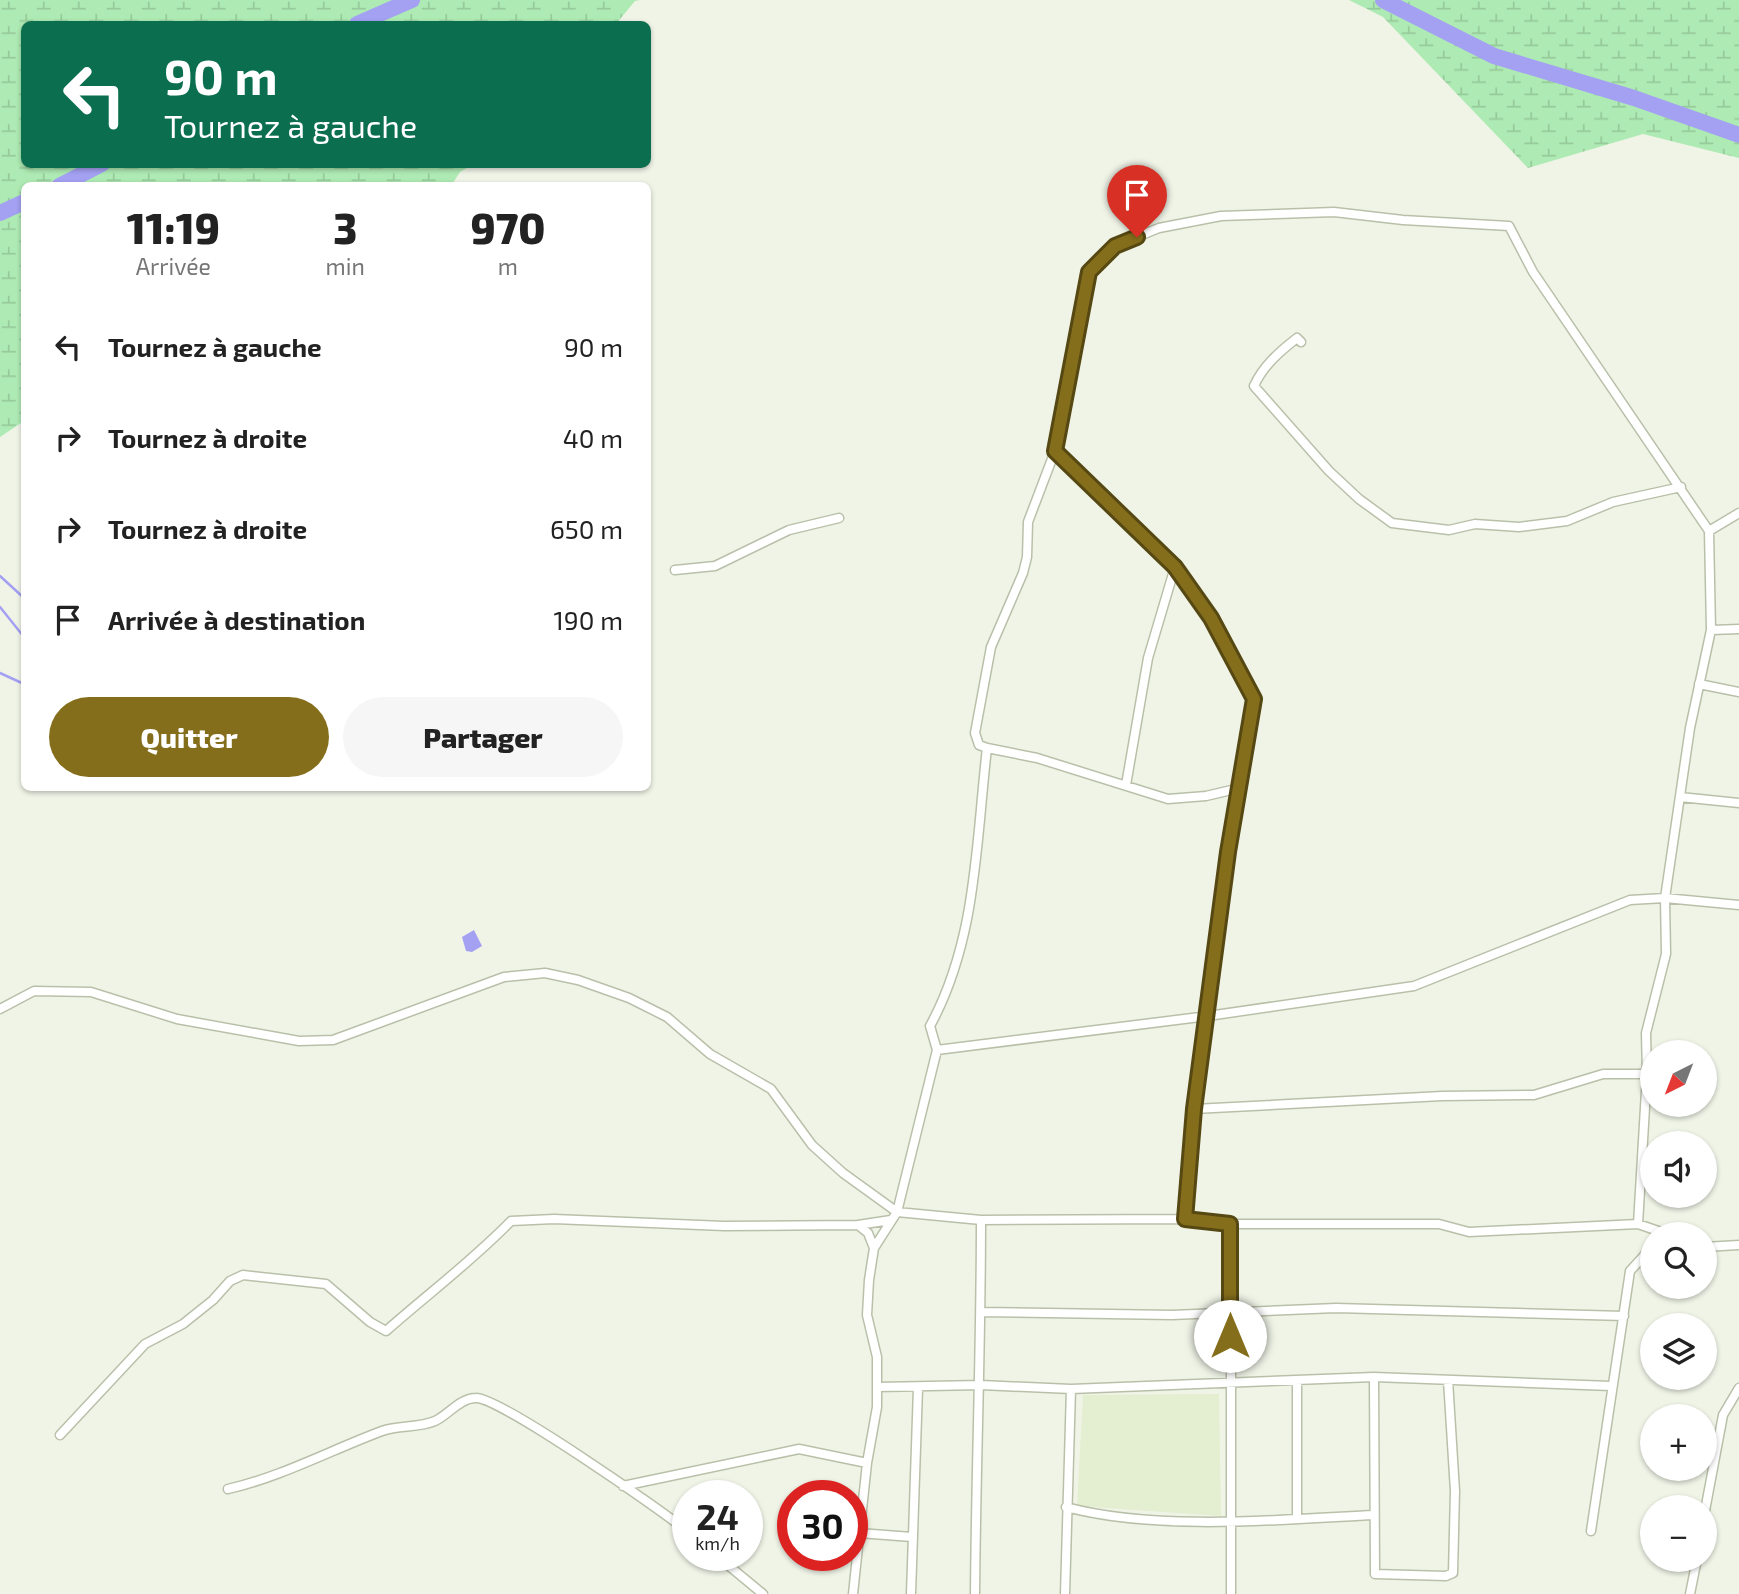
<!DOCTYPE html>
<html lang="fr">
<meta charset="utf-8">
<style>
body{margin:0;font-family:"Exo 2",sans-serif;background:#f6f6f6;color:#222;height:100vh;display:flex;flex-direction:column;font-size:26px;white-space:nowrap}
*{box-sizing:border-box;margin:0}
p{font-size:23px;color:#767676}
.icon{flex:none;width:38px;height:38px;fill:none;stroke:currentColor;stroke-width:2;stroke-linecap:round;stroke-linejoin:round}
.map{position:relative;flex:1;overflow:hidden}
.sheet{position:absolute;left:21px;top:182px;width:630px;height:609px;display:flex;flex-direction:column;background:#fff;border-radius:10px;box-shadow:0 2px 5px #0004}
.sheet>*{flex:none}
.banner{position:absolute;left:21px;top:21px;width:630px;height:147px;border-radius:10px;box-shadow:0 2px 5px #0004;background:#0b6e4f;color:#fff;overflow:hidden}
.needle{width:46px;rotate:222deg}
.fabs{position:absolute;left:1640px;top:1040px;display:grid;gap:14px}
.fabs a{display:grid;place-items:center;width:77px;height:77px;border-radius:50%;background:#fff;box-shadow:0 2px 5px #0004;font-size:35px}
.speed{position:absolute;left:672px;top:1480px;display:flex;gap:14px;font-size:35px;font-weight:700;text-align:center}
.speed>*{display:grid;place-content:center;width:91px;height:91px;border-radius:50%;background:#fff;box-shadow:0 2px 5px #0004;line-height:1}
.speed small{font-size:18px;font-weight:400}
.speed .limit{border:10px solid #d22;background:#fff;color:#111}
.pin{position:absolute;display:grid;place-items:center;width:60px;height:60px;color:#fff;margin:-72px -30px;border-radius:50% 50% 50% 0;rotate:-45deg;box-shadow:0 0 7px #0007}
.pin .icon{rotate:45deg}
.me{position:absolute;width:77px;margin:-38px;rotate:0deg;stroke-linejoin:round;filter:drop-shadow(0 0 5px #0008)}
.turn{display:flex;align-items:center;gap:24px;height:147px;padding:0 28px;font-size:32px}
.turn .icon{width:91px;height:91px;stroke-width:2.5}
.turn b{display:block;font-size:49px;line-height:60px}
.eta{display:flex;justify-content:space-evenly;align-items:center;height:119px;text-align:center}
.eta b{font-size:42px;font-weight:800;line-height:49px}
.button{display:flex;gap:14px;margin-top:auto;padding:14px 28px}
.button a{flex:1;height:80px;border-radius:42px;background:#856e1b;color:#fff;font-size:28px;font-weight:800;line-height:80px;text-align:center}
.button a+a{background:#f6f6f6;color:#222}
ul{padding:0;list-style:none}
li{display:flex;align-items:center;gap:21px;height:91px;padding:0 28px}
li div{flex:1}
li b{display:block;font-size:26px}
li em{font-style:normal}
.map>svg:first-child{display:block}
.education{fill:#e4eed0}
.wetland{fill:url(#wetland-marsh)}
.water{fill:#a4a1f3}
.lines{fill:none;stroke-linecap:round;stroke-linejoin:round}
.stream{stroke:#a4a1f3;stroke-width:2.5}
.river{stroke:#a4a1f3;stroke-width:16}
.minor-casing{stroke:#b9c0a9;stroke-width:11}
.minor{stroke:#fff;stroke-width:8}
.route-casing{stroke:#564812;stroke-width:18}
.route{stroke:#856e1b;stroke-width:12}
</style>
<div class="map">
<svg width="1739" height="1594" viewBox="0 0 1739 1594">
<defs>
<pattern id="wetland-marsh" width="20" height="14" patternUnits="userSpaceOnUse" patternTransform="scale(1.75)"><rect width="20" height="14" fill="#aeeab3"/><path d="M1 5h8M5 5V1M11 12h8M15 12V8" fill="none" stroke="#97ca9b"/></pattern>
</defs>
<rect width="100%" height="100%" fill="#f0f4e7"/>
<path class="education" d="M1219 1394 1221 1516 1077 1506 1083 1395Z"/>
<path class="wetland" d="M0 0H640L635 1 616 24H24V164L472 165 460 172 451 186H24V421L0 437Z
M1349 0H1739V158L1643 134 1528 168 1383 17Z"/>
<path class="water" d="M474 930 482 946 472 952 466 951 462 937Z"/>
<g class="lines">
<path class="stream" d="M78 176 83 186
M0 576 24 598
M0 607 24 637
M0 673 24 684"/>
<path class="river" d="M1383 0 1494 56 1634 98 1739 135
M357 24 412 0
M59 186 102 164
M0 213 24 202"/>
<g class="minor-casing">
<path id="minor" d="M1301 342 1297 338C1279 352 1263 366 1254 386L1329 471 1359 499 1392 523 1449 530 1475 524 1519 527 1567 521 1613 502 1681 487
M1055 451 1175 567 1211 618 1254 699 1240 788
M1709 531 1739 513
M675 570 715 566 789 530 839 518
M1711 630 1739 629
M1699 684 1739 692
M1126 785 1148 658 1175 567
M1680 797 1739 803
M0 1009 34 991 91 992 177 1019 299 1041 333 1040 504 977 545 973 578 980 629 998 667 1017 710 1054 771 1089 812 1145 843 1173 897 1212 981 1220 1185 1219 1231 1224H1439L1469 1232 1638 1224 1667 1234
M937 1050 1208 1016 1414 986 1630 900 1665 898 1739 905
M1194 1109 1442 1096 1534 1095 1603 1074H1647
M1185 1219 1194 1109 1228 852 1240 788 1206 796 1168 799 1037 758 987 748 979 745 975 733 991 647 1023 573 1027 557 1028 522 1055 451 1089 272 1115 246 1159 228 1221 216 1334 212 1403 220 1509 226 1533 272 1709 531 1711 630 1690 728 1665 898 1666 954 1646 1033 1647 1074 1638 1224
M1231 1224V1594
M858 1225 891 1220
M1704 1247 1739 1245
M981 1312 1172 1315 1336 1308 1624 1316
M1374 1377 1375 1574 1446 1576 1453 1573 1455 1491 1448 1380
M878 1387 981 1385 1071 1389 1374 1377 1611 1386
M60 1435 145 1344 183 1324 213 1300 230 1281 243 1275 326 1284 370 1322 386 1331C428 1294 472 1261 511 1221L554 1219 724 1226 858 1225 868 1233 874 1248
M623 1486 799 1449 867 1463
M228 1489C281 1477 331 1450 382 1431 399 1425 419 1428 435 1421 448 1415 460 1398 476 1398 499 1397 663 1511 688 1532
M1066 1507C1155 1531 1280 1520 1373 1515
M1704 1516 1723 1415 1739 1388
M1297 1519V1381
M1591 1531 1630 1271 1652 1247
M859 1533 912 1537
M717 1556 763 1594
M853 1594 867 1463 877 1407V1357L867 1315 869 1280 874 1248 897 1212 937 1050 930 1026C977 940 976 842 987 748
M911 1594 918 1388
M975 1594C976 1469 981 1345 981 1220
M1065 1594 1071 1389
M1690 1594 1697 1559"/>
</g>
<use href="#minor" class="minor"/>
</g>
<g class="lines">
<g class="route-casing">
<path id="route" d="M1137 237 1115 246 1089 272 1055 451 1175 567 1211 618 1254 699 1228 852 1194 1109 1185 1219 1230 1224V1336"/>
</g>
<use href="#route" class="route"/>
</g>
</svg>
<div class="fabs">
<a><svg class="needle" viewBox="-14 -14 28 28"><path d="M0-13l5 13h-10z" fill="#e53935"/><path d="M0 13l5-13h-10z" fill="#767676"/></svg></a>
<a><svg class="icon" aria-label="sound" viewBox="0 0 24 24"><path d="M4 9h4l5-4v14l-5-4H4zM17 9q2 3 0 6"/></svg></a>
<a><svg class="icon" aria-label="search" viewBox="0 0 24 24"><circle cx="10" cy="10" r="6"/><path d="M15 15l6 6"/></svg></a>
<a><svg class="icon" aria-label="layers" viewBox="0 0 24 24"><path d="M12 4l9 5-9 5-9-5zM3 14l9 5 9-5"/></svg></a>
<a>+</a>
<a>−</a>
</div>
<div class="speed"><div>24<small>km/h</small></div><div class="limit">30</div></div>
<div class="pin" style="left:1137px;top:237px;background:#d93025"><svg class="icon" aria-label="arrive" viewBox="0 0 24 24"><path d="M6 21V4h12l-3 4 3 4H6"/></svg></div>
<svg class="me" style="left:1230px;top:1336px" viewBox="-20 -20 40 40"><circle r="19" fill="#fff"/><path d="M0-13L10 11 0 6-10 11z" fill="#856e1b"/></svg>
<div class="banner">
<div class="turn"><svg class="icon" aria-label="left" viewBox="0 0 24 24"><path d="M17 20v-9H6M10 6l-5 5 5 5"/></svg><div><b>90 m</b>Tournez à gauche</div></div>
</div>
<section class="sheet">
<div class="eta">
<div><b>11:19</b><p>Arrivée</p></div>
<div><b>3</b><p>min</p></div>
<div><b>970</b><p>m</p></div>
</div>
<ul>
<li><svg class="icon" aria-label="left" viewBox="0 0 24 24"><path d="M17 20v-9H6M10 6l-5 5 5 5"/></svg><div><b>Tournez à gauche</b></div><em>90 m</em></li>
<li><svg class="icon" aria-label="right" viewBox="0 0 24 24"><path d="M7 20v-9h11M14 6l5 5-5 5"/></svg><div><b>Tournez à droite</b></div><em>40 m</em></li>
<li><svg class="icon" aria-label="right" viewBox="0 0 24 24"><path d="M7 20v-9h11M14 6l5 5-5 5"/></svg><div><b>Tournez à droite</b></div><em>650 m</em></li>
<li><svg class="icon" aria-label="arrive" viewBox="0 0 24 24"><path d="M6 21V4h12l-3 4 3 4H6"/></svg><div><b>Arrivée à destination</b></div><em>190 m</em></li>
</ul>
<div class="button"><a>Quitter</a><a>Partager</a></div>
</section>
</div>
